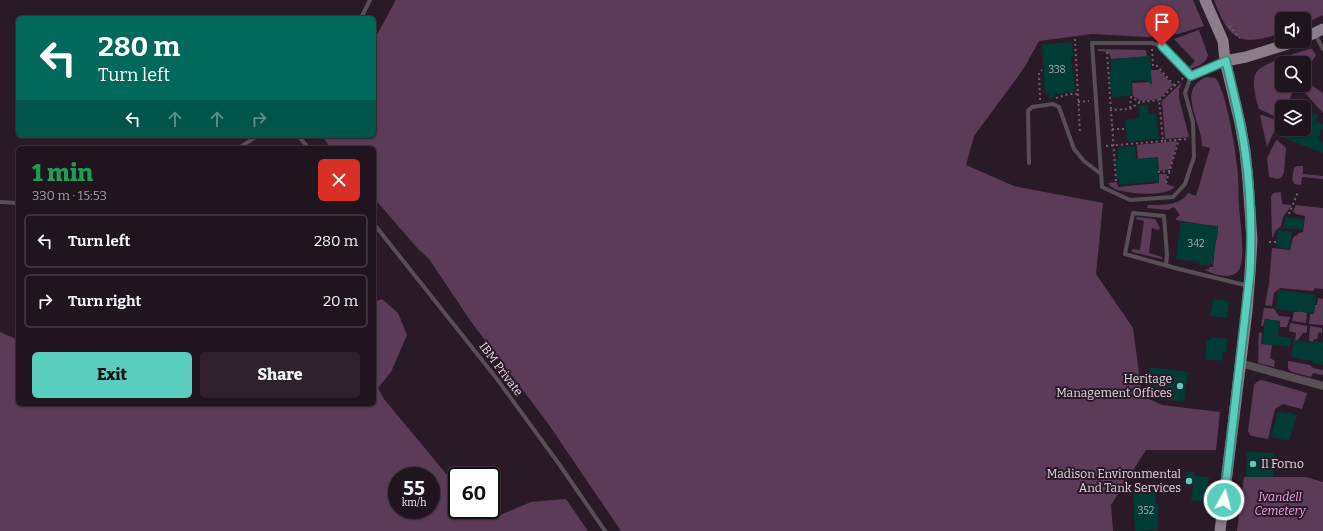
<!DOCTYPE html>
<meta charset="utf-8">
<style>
body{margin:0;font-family:Bitter,serif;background:#2d212b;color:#f1f3f6;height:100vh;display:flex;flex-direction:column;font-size:15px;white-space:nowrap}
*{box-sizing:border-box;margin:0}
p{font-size:13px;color:#a29ea4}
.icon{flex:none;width:22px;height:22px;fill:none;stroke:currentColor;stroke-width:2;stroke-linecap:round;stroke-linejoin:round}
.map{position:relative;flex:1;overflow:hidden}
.drawer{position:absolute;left:16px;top:146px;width:360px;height:260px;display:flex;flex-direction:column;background:#20141e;border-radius:6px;box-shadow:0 1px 3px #0004,0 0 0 1px #3d333c}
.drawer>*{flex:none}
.guide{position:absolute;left:16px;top:16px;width:360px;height:122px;border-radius:6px;box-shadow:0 1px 3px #0004,0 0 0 1px #3d333c;background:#00695c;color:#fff;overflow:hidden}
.tools{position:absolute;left:1275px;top:12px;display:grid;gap:8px}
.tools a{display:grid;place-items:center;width:36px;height:36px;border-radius:6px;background:#20141e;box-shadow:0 1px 3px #0004,0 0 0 1px #3d333c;font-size:20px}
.speed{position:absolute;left:388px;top:467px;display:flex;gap:8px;font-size:20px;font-weight:700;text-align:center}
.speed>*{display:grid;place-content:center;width:52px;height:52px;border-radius:50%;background:#20141e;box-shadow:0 1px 3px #0004,0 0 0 1px #3d333c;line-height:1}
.speed small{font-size:10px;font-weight:400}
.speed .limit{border:2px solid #111;border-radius:6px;background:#fff;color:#111}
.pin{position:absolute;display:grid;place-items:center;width:34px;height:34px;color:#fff;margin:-41px -17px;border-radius:50% 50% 50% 0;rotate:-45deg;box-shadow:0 0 4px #0007}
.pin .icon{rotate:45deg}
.me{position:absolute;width:44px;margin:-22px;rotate:7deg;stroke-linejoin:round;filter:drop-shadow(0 0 3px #0008)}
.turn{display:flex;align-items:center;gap:14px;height:84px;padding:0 16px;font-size:18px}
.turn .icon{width:52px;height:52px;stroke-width:2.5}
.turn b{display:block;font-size:28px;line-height:34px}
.lanes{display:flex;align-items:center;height:38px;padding:0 16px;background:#0003;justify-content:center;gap:20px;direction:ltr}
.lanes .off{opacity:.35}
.round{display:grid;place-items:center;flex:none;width:42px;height:42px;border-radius:6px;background:#2d212b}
.summary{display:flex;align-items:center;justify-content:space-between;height:68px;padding:0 16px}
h1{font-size:24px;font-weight:800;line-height:30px;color:#1e9e55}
.primary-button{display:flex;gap:8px;margin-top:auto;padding:8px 16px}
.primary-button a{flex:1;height:46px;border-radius:6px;background:#5acebe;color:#111;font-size:16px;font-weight:800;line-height:46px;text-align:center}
.primary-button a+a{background:#2d212b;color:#f1f3f6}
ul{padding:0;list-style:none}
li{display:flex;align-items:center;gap:12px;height:54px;margin:0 8px 6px;padding:0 8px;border:2px solid #3d333c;border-radius:6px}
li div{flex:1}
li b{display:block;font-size:15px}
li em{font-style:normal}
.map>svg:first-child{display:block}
.green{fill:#5c3b59;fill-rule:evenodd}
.building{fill:#013b35}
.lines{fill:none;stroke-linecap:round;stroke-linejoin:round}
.path{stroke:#6e606c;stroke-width:2;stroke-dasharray:2 3;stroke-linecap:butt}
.service{stroke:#574e56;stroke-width:4}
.minor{stroke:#574e56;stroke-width:8}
.primary{stroke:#8d7c8b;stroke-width:11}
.route-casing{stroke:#3a867c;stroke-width:10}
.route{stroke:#5acebe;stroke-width:7}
.poi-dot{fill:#5acebe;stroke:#2a1a28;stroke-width:1.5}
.labels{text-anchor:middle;stroke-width:4;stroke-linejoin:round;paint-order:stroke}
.number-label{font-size:10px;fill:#a9afb4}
.street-label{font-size:12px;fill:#e1d6df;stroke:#2a1a28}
.poi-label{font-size:12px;fill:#e1d6df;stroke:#2a1a28;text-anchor:end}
.park-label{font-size:12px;font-style:italic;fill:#efa4e8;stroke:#2a1a28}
</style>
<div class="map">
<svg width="1323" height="531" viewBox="0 0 1323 531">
<rect width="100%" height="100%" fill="#2a1a28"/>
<path class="green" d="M396 0H1193L1204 26 1178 34 1147 37 1092 34 1039 41 1024 68 974 136 966 165 1014 186 1103 203 1096 274 1133 328 1142 396 1162 405 1220 412 1216 450H1146L1111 505 1113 531H621L547 422 472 323 429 259 418 249 374 198V148H331L324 139 323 136H374V40Z
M1214 0H1323V15L1304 24V19H1282V33C1255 41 1236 48 1221 17 1219 12 1216 6 1214 0Z
M1199 30 1208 55C1206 64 1198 66 1190 69L1189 67 1195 61 1174 39Z
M1098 49 1146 50 1147 57 1111 59C1110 51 1105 51 1098 51Z
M1309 49H1312L1316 55 1304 73V63H1282V85H1296L1286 107H1282L1281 116 1276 117 1259 109C1256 100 1251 81 1256 73 1260 63 1298 53 1309 49Z
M1151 70H1159L1172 84V86L1159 99 1141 101 1133 96 1132 83 1151 82Z
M1207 77 1215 78C1225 86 1236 150 1237 166 1239 179 1238 193 1239 206 1240 221 1246 258 1239 270 1232 280 1214 275 1205 270V269L1209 270V267H1213L1214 255 1213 240H1217L1218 227 1176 220V218L1180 215 1174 207 1168 210 1147 208 1148 205C1161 205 1180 206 1188 193L1196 196 1210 148 1202 146C1202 122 1175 89 1207 77Z
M1182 82 1179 90V98L1189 137 1165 139 1162 101Z
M1308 83 1323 93V113L1304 92Z
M1260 115H1262L1276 120 1277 125 1267 147Z
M1277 140 1286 148 1284 172 1282 177 1278 179 1269 177 1267 158 1275 142Z
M1176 141 1177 142 1170 169 1159 171 1158 157 1138 159 1137 145Z
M1297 166H1303V174L1323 176V179L1302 177 1301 185 1294 184 1292 179 1294 168Z
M1159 174H1167L1166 184 1175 187C1166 197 1127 194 1115 189 1112 188 1110 186 1108 183L1117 182 1118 187 1159 183Z
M1281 192 1282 204 1292 205 1283 217 1281 226 1275 231 1273 237H1272L1271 197 1273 193Z
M1296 205 1323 208V289L1315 288 1313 291 1280 288 1274 293 1272 306 1265 305 1269 283 1272 248 1290 250 1293 238 1299 233 1303 232 1305 216 1296 214 1293 211Z
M1137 217 1155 219 1159 226 1160 228 1158 230 1152 228 1149 253 1162 257V259L1132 252V249L1140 250 1144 221 1136 219Z
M1318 298 1323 299V325L1309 324 1310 314H1314L1315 305H1317Z
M382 299 398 313 407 335 391 372 378 388 384 399 457 487V510H478L493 518 531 502 566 499 588 531H0V332L18 340V404H374V302ZM397 476H431V510H397Z
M1264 308 1274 309 1279 316 1290 317 1287 327H1280V321L1265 319 1263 326H1261Z
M1298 311 1307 313 1306 323 1292 321 1294 312H1297Z
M1291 323 1307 326V333H1303L1295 344 1296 333 1289 331 1290 324Z
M1310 326 1322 328V333L1319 332 1317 339H1314L1313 342 1309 341Z
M1259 332 1262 333 1261 344 1272 345 1270 358 1275 361 1274 367 1258 363C1259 352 1258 343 1259 332Z
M1288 361 1310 365 1313 368 1323 370V375L1313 373 1311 377 1292 372 1288 369Z
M1262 380 1307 393 1302 409 1283 404 1275 409 1268 439 1252 436 1250 435 1248 431 1254 385 1258 381Z
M1244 477H1306L1323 482V531H1237Z"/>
<path class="building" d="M1072 42 1073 57 1071 58 1075 92 1057 94 1049 100V94H1045L1042 44Z
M1150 56 1152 85 1146 80 1131 81 1132 95 1113 98 1112 91H1111L1109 72H1111V59Z
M1148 105 1149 114 1156 113 1159 139 1127 142 1125 120 1136 119V118L1140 117 1138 106Z
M1309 111 1318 115 1315 121 1323 124V128L1318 139 1323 142V153L1284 138 1288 129H1304V122Z
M1135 146 1136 159 1157 158 1159 181 1119 185V178H1117L1115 159H1118L1117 147Z
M1285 217 1304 219 1303 230 1284 228Z
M1181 222 1218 226 1213 264H1210V266L1199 265V262L1176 259Z
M1278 230 1292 232 1290 249 1276 247Z
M1279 290 1316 295 1314 313 1276 309Z
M1213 299 1229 301 1227 318 1210 316Z
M1265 319 1280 321 1278 336 1291 338 1290 347 1262 344Z
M1211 337 1228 339 1226 353 1223 352 1222 361 1205 359 1207 340H1211Z
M1294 340 1313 343 1314 341 1323 342V365L1312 363 1313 361 1291 357Z
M1150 367 1188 372 1184 402 1153 398 1155 389 1147 388Z
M1280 412 1287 414 1288 412 1297 415 1289 441 1272 437 1273 435H1271L1278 413Z
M1247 452 1274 453 1273 477H1246Z
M1186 472H1195L1194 476 1209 477 1206 502 1191 500 1193 486 1185 485Z
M1155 487 1156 504H1158V530L1135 531 1133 488Z"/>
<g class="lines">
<path class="path" d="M1229 26 1240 38
M1075 39 1080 133
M1152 49 1153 66H1157L1174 85
M1107 52 1111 110
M1183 78 1159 100 1163 141 1186 139
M1056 98 1069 94H1077
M1041 99H1040L1039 73 1042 70
M1078 102 1089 101
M1130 108 1131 97 1140 102
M1112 129H1124
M1106 146 1163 141
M1158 172 1170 171
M1116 181 1111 110 1130 109 1140 102 1159 100
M1166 183 1179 139
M1289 214 1298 192
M1269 242H1276"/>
<path class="service" d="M361 18 370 0
M1315 34 1323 49
M1191 76 1162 46 1152 43H1092L1102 187 1130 200 1173 197 1185 184 1194 157 1193 122 1185 93 1191 76 1223 62
M298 136 309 148
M239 148 257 136
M1029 163 1028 111 1032 107 1053 104 1059 107 1074 149 1084 161 1101 174
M0 202 18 203
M374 224 497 379 559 464 605 531
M1166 265 1167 255 1164 216 1133 213 1125 254 1179 269 1249 286"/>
<path class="minor" d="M1240 363 1323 386"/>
<path class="primary" d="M1205 0 1223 41 1225 61 1240 123 1245 151 1248 181 1252 240 1250 273 1247 311 1220 531
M1304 38 1323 29
M1225 61 1246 57 1298 41"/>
</g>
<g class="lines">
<g class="route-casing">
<path id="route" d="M1162 46 1191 76 1226 61C1233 91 1241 121 1245 151 1251 191 1252 232 1250 273L1224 500"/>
</g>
<use href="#route" class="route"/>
</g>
<g class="poi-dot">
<circle cx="1180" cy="386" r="4"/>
<circle cx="1253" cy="464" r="4"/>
<circle cx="1189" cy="481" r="4"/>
</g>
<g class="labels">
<g class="number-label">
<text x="1057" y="73">338</text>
<text x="1196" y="247">342</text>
<text x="1146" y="514">352</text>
</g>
<g class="street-label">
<text transform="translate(501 369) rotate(53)" y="4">IBM Private</text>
</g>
<g class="poi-label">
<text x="1172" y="383">Heritage<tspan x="1172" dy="14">Management Offices</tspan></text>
<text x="1261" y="468" text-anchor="start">Il Forno</text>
<text x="1181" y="478">Madison Environmental<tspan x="1181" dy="14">And Tank Services</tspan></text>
</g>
<g class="park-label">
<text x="1280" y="501">Ivandell<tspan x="1280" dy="14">Cemetery</tspan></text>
</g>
</g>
</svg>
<div class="tools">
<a><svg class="icon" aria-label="sound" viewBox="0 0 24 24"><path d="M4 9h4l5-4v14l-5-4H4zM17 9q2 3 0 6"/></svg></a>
<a><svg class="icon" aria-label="search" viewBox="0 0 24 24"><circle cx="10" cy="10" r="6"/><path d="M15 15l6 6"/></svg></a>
<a><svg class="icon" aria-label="layers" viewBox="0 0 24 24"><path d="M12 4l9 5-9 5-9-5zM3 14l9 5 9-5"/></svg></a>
</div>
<div class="speed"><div>55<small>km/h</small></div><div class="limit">60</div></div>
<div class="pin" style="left:1162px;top:46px;background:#d93025"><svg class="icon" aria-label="arrive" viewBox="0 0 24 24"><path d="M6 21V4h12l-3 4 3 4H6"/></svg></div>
<svg class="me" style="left:1224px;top:500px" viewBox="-20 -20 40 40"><circle r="17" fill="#5acebe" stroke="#fff" stroke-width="3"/><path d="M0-11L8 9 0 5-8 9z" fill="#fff"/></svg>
<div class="guide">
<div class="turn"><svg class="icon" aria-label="left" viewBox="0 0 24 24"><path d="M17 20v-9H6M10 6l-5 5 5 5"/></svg><div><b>280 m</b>Turn left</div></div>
<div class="lanes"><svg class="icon" aria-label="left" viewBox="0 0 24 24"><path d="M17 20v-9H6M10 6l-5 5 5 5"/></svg><svg class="icon off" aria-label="ahead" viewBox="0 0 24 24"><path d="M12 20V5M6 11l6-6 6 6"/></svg><svg class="icon off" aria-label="ahead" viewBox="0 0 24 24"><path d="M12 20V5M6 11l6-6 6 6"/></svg><svg class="icon off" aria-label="right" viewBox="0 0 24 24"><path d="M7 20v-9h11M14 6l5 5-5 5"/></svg></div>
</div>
<section class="drawer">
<div class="summary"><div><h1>1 min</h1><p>330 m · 15:53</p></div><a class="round" style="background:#d93025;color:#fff"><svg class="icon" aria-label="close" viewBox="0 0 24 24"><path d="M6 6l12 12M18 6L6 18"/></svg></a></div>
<ul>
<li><svg class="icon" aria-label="left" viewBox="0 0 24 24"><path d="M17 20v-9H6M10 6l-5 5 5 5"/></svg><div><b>Turn left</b></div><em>280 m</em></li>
<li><svg class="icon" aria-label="right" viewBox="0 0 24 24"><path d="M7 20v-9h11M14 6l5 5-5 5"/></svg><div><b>Turn right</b></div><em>20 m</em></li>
</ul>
<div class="primary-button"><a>Exit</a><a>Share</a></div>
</section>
</div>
